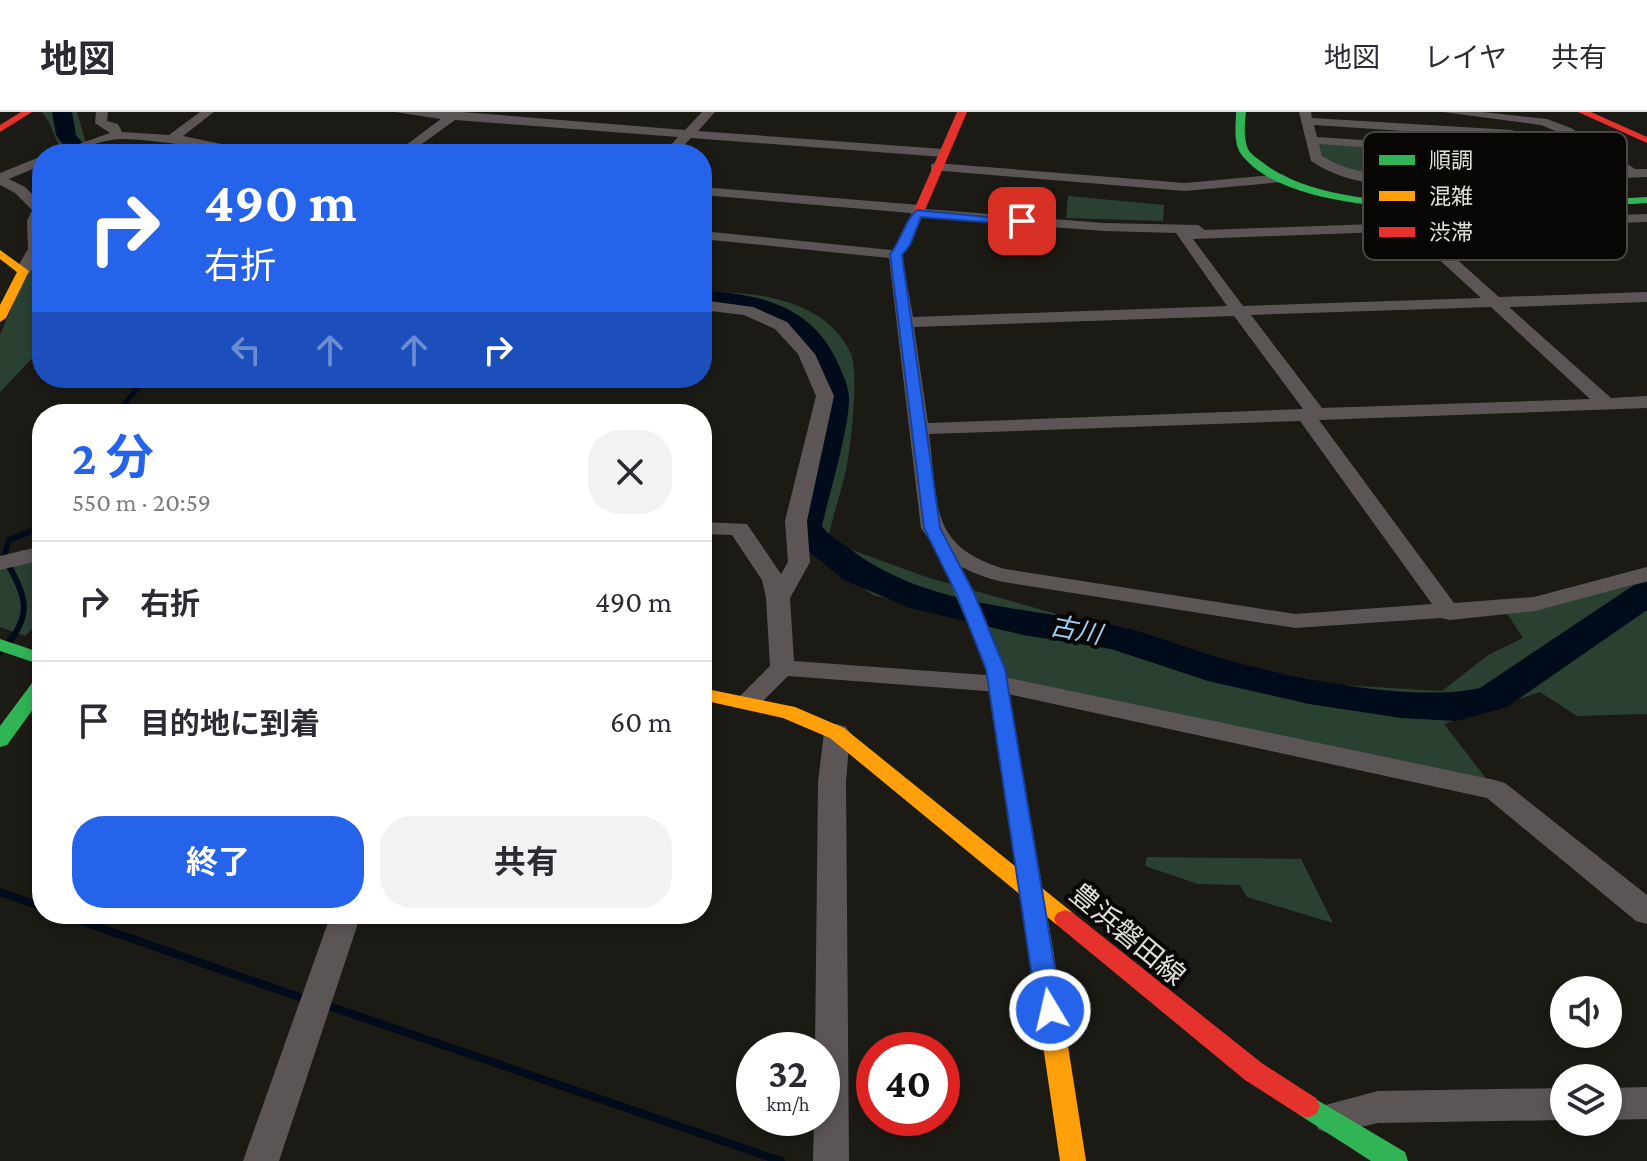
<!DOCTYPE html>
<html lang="ja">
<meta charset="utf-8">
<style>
body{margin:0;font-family:"Crimson Pro","Noto Sans JP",serif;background:#f2f2f3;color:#2b2b33;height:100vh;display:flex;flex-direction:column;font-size:30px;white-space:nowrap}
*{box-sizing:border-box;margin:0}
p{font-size:26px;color:#7c7c81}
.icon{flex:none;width:44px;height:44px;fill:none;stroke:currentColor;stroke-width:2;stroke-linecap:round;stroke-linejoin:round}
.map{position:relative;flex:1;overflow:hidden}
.drawer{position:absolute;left:32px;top:292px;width:680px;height:520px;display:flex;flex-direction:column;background:#fff;border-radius:32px;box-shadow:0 4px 12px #0003}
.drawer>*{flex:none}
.guide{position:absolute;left:32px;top:32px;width:680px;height:244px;border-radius:32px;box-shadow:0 4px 12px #0003;background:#2563eb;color:#fff;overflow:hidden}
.tools{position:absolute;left:1550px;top:864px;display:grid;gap:16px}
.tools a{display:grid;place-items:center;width:72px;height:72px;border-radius:50%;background:#fff;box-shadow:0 4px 12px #0003;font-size:40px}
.speed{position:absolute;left:736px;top:920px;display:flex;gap:16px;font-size:40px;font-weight:700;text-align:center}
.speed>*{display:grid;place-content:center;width:104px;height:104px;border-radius:50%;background:#fff;box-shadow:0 4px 12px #0003;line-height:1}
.speed small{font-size:20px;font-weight:400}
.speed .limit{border:12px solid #d22;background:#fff;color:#111}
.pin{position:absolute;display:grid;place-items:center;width:68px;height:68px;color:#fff;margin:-34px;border-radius:16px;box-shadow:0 4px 12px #0006}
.me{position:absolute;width:88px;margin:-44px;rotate:351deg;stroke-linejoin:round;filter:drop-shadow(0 0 6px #0008)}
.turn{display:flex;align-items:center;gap:28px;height:168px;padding:0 40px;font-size:36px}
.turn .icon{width:104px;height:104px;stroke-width:2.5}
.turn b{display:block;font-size:56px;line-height:68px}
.lanes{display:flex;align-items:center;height:76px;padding:0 40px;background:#0003;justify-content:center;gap:40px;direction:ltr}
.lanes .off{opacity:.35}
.round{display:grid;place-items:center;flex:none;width:84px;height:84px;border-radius:32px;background:#f2f2f3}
.overview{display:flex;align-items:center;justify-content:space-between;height:136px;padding:0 40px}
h1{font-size:48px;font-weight:700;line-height:60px;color:#2563eb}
.primary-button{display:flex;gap:16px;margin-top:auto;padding:16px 40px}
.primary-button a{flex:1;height:92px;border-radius:32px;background:#2563eb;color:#fff;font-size:32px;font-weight:700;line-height:92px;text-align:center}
.primary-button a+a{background:#f2f2f3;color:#2b2b33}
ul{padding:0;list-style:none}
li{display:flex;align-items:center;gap:24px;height:120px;padding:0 40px;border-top:2px solid #e1e1e2}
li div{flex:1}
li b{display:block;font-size:30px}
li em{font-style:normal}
header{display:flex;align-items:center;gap:48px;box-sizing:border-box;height:112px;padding:0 40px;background:#fff;border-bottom:2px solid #e1e1e2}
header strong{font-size:38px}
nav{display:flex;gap:44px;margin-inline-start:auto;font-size:28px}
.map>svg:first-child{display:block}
.green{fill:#2a4132}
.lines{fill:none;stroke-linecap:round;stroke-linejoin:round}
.stream-far2{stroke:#020b19;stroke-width:5}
.stream-far1{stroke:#020b19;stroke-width:6}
.stream{stroke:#020b19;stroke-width:8}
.river{fill:#020b19;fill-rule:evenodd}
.street{fill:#5c5556;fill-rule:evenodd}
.fast{fill:#30b455;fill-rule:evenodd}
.slow{fill:#ff9f0a;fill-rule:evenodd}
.jam{fill:#e5322d;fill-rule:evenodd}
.route{fill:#2563eb;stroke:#184099;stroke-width:2}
.labels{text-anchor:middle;stroke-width:8;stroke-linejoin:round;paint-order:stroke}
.water-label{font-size:26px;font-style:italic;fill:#9bcdf9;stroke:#070604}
.near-street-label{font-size:28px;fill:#e1dfda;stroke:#070604}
.key{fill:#070604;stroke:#484744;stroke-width:2}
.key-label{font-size:22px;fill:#e1dfda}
</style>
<header>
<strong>地図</strong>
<nav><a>地図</a><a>レイヤ</a><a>共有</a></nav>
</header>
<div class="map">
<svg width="1647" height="1049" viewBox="0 0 1647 1049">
<rect width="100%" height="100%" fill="#1b1a15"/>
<path class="green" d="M42 0H77L85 28 101 42H65C54 29 53 12 42 0Z
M1310 29 1416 38 1453 67 1395 66 1330 55Z
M1068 84 1164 93 1163 109 1066 106Z
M36 137H42V236L0 280V223Z
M702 180C755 179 827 187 851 242 859 262 851 335 846 358 841 381 832 405 828 429L926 465 1227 550 1339 573 1442 579 1488 543 1523 526 1506 500 1647 462V602L1577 604 1540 580 1444 612 1495 678 999 572 976 509 873 483 797 431 825 284 802 237 757 199H702Z
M23 438H42V507L25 524 0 515V450Z
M1147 745 1301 747 1333 811 1247 785 1240 773 1198 772 1145 754Z"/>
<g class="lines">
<path class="stream-far2" d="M116 302 146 266"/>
<path class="stream-far1" d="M0 540C35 503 27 486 4 445L9 428 42 415"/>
<path class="stream" d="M0 780 42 795
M61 802 308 888
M323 892 781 1049"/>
<path class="river" d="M52 0H72L76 23 92 42H70L56 23Z
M702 179C757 181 810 193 836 247 841 259 850 275 849 288 848 321 830 379 822 414 829 424 840 430 850 437 926 495 1027 495 1117 514 1154 522 1190 538 1227 548 1294 566 1414 591 1480 576L1634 473 1647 470V498L1507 595 1456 609 1401 606 1309 592 1208 569 1111 537 1023 523 910 496 844 468 802 434 788 414 820 286 814 261 804 240 781 214 747 198 702 195Z"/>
<path class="street" d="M96 0H108L107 9 118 12 122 20 169 23 200 0H214L183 24 269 42C220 42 172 28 122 27 98 27 76 42 51 42L110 21 95 11Z
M395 0H462L685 18 702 0H715L698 19 943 37 949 41 943 45 691 26 676 42H663L678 25 455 8 408 42H394L441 7Z
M1299 0H1311L1312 6 1512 18 1574 59 1618 58 1563 22 1541 13 1443 0H1483L1547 7 1571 16 1635 57H1647V65C1598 67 1548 68 1499 70 1438 72 1364 85 1311 49ZM1314 13 1509 26 1528 39 1317 25ZM1319 32 1540 48 1557 60C1494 62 1375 79 1322 44Z
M42 44V53L9 67 25 75 42 92V140L29 162 23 164 15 159 28 137 27 109 32 98 15 81 0 73V61Z
M936 51 1185 71 1282 62 1289 66 1282 70 1185 79 931 58V52Z
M702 75 919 93 926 97 1104 111 1198 113 1205 118 1647 102V110L1425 119 1499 185 1647 180V190L1509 195 1611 286 1647 284V296L1319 308 1454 491 1534 485 1647 455V469L1535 499 1450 508 1441 506 1295 516 1003 470C967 461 942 448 921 416L889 146 702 127V119L901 139 913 205 1227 194 1176 121 1104 119 917 105 910 101 702 83ZM1408 119 1481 186 1243 194 1193 127ZM1491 195 1590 287 1322 296 1251 203ZM1234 204 1303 297 928 311 914 215ZM1300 309 1432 492 1295 502 1005 457C927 434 939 392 929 322Z
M702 188 753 195 787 210 815 242 834 284 807 409 810 450 790 486 794 549 999 564 1495 668 1505 671 1647 783V812L1636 809 1487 686 999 580 788 564 758 594H740L736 588 770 554 766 486 762 468 732 423 702 422V410L747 412 781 462 788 450 785 409 816 284 798 242 775 217 744 203 702 198Z
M42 434V448L0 458V444Z
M837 612 846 615 850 621 846 670 849 1049H813L814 1006H822V938H815L818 670 824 621 828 615Z
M331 802H361L279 1049H243Z
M1647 975V1007L1608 1008V976Z
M1564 976V1008L1378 1011 1330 1022 1318 1017 1313 1006 1318 995 1378 979Z"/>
<path class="fast" d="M1236 0H1246C1245 11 1243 26 1248 37 1251 43 1260 48 1266 53 1342 110 1552 90 1647 85V91C1557 96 1299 120 1241 42 1233 31 1236 13 1236 0Z
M943 430 951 435 1005 557 1053 838 1049 845 1041 848 1033 845 1029 838 987 557 935 435Z
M0 527 42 541V553L0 539Z
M42 565V585L7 633 0 635V614L35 567Z
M1307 982 1405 1040 1408 1049H1371L1298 1002 1294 994 1298 986Z"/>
<path class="slow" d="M0 138 29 159 6 206 0 210V193L17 160 0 147Z
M702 576 795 595 844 616 1073 801 1076 807 1073 813 1065 816 1057 813 830 626 783 606 702 588Z
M1041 828 1049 831 1053 838 1086 1049H1060L1029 838 1033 831Z"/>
<path class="jam" d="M21 0H32L0 20V13Z
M957 0H967L910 133 900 144H892L890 142 899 132Z
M1578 0H1591L1647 25V31Z
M1065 798 1073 801 1263 952 1316 986 1320 994 1316 1002 1307 1006 1298 1002 1245 968 1057 813 1054 807 1057 801Z"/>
</g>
<path class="route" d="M917 98 1028 109 1022 113 921 105 910 133 902 143 940 416 974 481 1005 557 1062 898 1058 905 1050 909 1041 905 1037 898 986 557 956 481 924 416 890 142C901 130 905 107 917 98Z"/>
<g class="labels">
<g class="water-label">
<text transform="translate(1076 518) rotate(11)" y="9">古川</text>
</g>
<g class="near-street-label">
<text transform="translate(1128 822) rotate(40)" y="10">豊浜磐田線</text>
</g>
</g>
<rect x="1363" y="20" width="264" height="128" rx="12" class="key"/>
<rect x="1379" y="43" width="36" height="10" fill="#30b455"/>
<rect x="1379" y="79" width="36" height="10" fill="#ff9f0a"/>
<rect x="1379" y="115" width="36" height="10" fill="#e5322d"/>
<g class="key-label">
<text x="1429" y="56">順調</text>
<text x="1429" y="92">混雑</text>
<text x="1429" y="128">渋滞</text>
</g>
</svg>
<div class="tools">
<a><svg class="icon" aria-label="sound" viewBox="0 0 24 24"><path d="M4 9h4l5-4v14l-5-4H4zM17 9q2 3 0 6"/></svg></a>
<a><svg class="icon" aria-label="layers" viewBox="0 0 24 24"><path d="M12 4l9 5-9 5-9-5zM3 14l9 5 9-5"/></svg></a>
</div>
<div class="speed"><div>32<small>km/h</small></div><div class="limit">40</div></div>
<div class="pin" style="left:1022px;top:109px;background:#d93025"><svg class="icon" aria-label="arrive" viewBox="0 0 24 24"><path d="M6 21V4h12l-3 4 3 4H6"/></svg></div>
<svg class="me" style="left:1050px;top:898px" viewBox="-20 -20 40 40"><circle r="17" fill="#2563eb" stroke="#fff" stroke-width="3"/><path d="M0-11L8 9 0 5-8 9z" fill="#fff"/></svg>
<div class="guide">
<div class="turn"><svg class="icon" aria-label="right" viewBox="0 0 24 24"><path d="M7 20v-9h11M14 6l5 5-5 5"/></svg><div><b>490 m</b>右折</div></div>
<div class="lanes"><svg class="icon off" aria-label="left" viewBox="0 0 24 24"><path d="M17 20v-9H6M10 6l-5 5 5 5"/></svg><svg class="icon off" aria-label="ahead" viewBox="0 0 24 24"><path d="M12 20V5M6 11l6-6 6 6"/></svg><svg class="icon off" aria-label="ahead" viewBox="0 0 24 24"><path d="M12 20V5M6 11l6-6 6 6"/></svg><svg class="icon" aria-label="right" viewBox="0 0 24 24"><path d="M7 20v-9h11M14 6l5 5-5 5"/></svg></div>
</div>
<section class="drawer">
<div class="overview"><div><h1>2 分</h1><p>550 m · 20:59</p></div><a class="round"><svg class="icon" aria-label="close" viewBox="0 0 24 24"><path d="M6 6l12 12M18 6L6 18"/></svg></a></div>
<ul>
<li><svg class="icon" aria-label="right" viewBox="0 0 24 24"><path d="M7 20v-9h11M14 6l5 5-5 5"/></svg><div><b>右折</b></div><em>490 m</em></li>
<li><svg class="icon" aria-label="arrive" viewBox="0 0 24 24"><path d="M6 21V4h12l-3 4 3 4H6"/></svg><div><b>目的地に到着</b></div><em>60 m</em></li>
</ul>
<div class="primary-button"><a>終了</a><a>共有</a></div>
</section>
</div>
